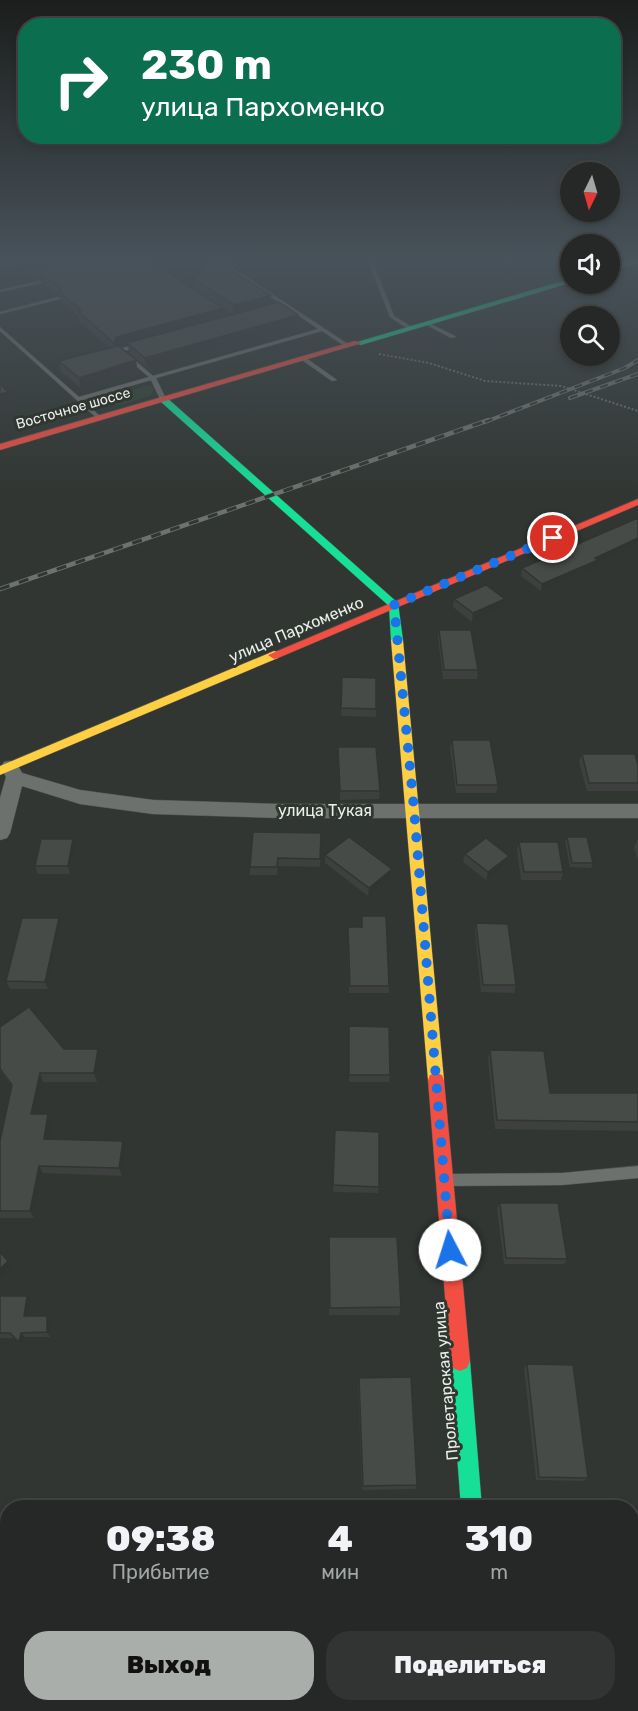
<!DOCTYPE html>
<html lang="ru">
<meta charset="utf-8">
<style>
body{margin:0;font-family:Rubik,sans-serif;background:#313432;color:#f1f3f6;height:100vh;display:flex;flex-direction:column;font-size:22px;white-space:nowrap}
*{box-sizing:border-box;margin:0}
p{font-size:20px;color:#a3a6a7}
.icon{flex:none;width:33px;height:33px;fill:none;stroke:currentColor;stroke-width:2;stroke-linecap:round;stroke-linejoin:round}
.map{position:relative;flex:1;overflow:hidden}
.side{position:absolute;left:0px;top:1500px;width:639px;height:212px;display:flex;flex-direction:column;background:#252826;border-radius:24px 24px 0 0;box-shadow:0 3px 9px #0003,0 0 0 2px #424443}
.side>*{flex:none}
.guide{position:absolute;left:18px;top:18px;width:603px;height:126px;border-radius:24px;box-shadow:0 3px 9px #0003,0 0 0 2px #424443;background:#0b6e4f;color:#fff;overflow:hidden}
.needle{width:39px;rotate:185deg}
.tools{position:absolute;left:560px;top:162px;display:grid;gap:12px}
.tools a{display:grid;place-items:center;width:60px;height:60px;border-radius:50%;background:#252826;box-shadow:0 3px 9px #0003,0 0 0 2px #424443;font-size:30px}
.pin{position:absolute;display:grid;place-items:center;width:51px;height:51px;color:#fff;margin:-26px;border:3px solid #fff;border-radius:50%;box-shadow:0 2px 6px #0007}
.me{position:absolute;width:66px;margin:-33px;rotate:355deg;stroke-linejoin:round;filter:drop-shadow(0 0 4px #0008)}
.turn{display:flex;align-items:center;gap:21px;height:126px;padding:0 24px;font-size:27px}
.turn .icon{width:78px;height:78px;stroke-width:2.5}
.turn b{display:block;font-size:42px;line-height:51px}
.eta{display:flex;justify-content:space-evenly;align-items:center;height:102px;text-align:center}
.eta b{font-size:36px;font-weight:800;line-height:42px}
.action{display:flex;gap:12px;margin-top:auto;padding:12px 24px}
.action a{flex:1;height:69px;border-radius:24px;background:#a9aeaa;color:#111;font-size:24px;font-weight:800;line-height:69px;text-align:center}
.action a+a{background:#313432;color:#f1f3f6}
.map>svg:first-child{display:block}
.green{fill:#314435}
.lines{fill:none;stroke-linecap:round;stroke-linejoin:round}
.lane-casing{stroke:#505451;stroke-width:1}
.street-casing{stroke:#505451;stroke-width:1}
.fast-casing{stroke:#505451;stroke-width:1}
.slow-casing{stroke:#505451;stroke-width:1}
.jam-casing{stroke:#505451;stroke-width:1}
.path{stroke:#6d716e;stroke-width:2;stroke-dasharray:2 2;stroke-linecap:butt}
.lane{fill:#6d716e;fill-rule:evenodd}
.street{fill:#6d716e;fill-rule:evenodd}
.fast{fill:#16e098;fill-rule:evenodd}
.slow{fill:#ffcf43;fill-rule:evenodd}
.jam{fill:#f24e42;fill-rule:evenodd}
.rail-far1-casing{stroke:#6d726e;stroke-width:4}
.rail-casing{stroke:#6d726e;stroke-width:4.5}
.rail-far1{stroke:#303731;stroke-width:2;stroke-dasharray:8;stroke-linecap:butt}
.rail{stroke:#303731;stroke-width:3;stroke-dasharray:10;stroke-linecap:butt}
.wall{fill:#3d403e}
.shaded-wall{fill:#323432}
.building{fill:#474b48;stroke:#323432;stroke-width:1.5}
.route{stroke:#1a73e8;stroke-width:10;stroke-dasharray:0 18}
.labels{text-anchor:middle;stroke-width:6;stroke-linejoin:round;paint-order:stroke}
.far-street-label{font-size:14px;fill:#eaefeb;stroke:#303731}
.street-label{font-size:16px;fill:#eaefeb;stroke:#303731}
</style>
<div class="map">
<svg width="638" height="1711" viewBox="0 0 638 1711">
<rect width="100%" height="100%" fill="#313632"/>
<path class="green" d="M150 385 154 388 151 395C136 400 113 412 98 400Z"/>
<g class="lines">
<g class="lane-casing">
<path id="lane" d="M212 257H216L351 346 346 347 322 331 156 378 166 399 165 400 160 399 151 380 82 400 101 417V419L99 420 0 331V327L79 397 149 377 118 351V349L140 344V346L124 351 153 376 318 329Z
M367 257H371L394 316 412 327V329H408L390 317Z
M18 262 20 264 0 267V265Z
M40 281 42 283 0 292V290Z
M58 297 60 298V299L0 314V312Z
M427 322 455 336 456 337 451 338 425 324V323Z
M302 358H306L337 380 332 381 302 360Z
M638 1166V1178L562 1185 449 1186 445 1184 443 1180 445 1176 449 1174 562 1173Z"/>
</g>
<g class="street-casing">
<path id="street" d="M10 761 16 762 22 773 80 790 153 800 281 804H638V818H281L153 814 80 804 22 786 10 833 7 838 0 840V798L6 777 1 767 4 762Z"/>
</g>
<g class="fast-casing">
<path id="fast" d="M638 259V263L609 271V267Z
M570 279V283L361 345 354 343Z
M160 397H166L398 603 403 640 401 642 397 643 391 640 389 606 160 401Z
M460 1351 467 1354 470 1361 482 1508H461L450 1361 453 1354Z
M477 1704H501L502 1711H478Z"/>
</g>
<g class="slow-casing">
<path id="slow" d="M397 637 403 640 444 1080 442 1085 436 1087 430 1085 428 1080 391 640Z
M274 651 278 652V658L0 775V766Z"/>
</g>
<g class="jam-casing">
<path id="jam" d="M355 341 362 343 0 450V444Z
M638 499V505L278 658 274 659 268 655Z
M436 1073 442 1075 444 1080 470 1361 467 1368 460 1371 453 1368 450 1361 428 1080 430 1075Z"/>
</g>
<path class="path" d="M379 354 429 363 485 381 561 386 638 411"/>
<use href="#lane" class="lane"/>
<use href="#street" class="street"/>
<use href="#fast" class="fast"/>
<use href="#slow" class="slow"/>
<use href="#jam" class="jam"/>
<g class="rail-far1-casing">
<path id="rail-far1" d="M570 398 638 374
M485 422 625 368 638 360"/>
</g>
<g class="rail-casing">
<path id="rail" d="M0 589 489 420"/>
</g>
<use href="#rail-far1" class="rail-far1"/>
<use href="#rail" class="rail"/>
</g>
<path class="wall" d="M14 257H144L223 308 224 317 233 315 196 290 195 280 271 304 298 324 147 368 129 352 128 344 120 346 136 360 137 370 81 388 61 372 59 361 110 348 79 321 78 316 61 301 60 295 44 284 42 279 26 271 25 266Z
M638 518V545L598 563 596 568 541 591 521 576 522 568Z
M454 599H505L504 607 472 622 453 607Z
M439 630 478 670 477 679H443L438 638Z
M342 677 376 709V717L341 716Z
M452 740 498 785 496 793H456L450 748Z
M338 747 380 791 379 799 340 800Z
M582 754 638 765V791H587L579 762Z
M321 833 320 867 278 866 277 875H250V867Z
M567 837 593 863 591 868 570 867 565 841Z
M637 840H638V861L634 848Z
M519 842 563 872 561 880H521L517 850Z
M76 847 70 874H38L35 866Z
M465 854 509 856 507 864 486 880 463 862Z
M325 855 392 869 391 877 368 896 325 863Z
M362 916 389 986V993H349L348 927H362Z
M476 923 516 985 514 993 481 992 475 931Z
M61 926 48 989H10L6 981Z
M349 1026 390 1075 389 1082H349Z
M0 1027 64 1049 101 1057 97 1082H43L37 1114H48L52 1122 49 1139 126 1148 122 1176 43 1173 34 1218H0V1141L12 1087 0 1071Z
M490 1050 550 1093H638V1131L495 1129 488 1059Z
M335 1130 379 1187 378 1193 333 1192Z
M500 1203 567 1259 564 1264H504L497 1209Z
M329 1237 401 1307 399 1315H329Z
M0 1296 31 1301 29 1316H47L50 1321V1337H25L23 1347 14 1338H0Z
M527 1364 588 1478 584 1481 536 1480 524 1368Z
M359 1378 417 1485 415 1489 362 1490 358 1384Z
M561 1704H632L638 1711H562Z"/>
<path class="shaded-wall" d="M271 295V306L234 316V305Z
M223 308 224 318 117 347 115 343 116 337Z
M298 315V324L147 368 145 358Z
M136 360 137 370 81 388 79 378Z
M8 392 10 403 0 406V394Z
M638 538V545L598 563 596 568 541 591 542 584 595 558Z
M505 599 504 607 472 622 473 613Z
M73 839 76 847 70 874 68 866Z
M509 856 507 864 486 880 488 872Z
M392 869 391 877 368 896 369 888Z
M59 918 61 926 48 989 45 982Z
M98 1049 101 1057 97 1082 94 1073Z
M40 1073 43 1082 36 1122 31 1114Z
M48 1114 52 1122 48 1147 44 1139Z
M123 1141 126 1148 122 1176 119 1168Z
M39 1166 43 1173 34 1218 30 1211Z
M8 1261 12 1266 0 1279V1269Z
M27 1296 31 1301 28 1321 24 1316Z
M47 1316 50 1321V1337L47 1332Z
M21 1333 25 1337 23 1347 19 1342Z"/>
<path class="building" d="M24 257H144L223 308 116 337 115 343 136 360 79 378 59 361 117 346 78 311 81 310 59 291 62 289 59 286 42 275 40 270 24 262 29 261Z
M215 260 271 295 234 305 195 280 208 262Z
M279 302 298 315 145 358 127 343Z
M0 384 8 392 0 394Z
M638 518V538L595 558 598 560 542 584 522 568Z
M486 585 505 599 473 613 454 599Z
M439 630H471L478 670H444Z
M342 677 376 678V709L341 708Z
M452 740H490L498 785H457Z
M338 747H376L380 791H340Z
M582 754H635L638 765V783H589Z
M253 832 321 833 320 859 278 858 277 867H250Z
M349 837 392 869 369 888 325 855Z
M567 837H587L593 863H572Z
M486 838 509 856 488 872 465 854Z
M41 839H73L68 866H35Z
M519 842H558L563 872H524Z
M362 916H386L389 986H350L348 927H362Z
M22 918H59L45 982 6 981Z
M476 923 508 924 516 985H483Z
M29 1007 64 1049H98L94 1073H40L31 1114H48L44 1139 123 1141 119 1168 39 1166 30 1211H0V1141L12 1085 0 1069V1027Z
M349 1026 389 1027 390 1075H349Z
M490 1050 544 1051 550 1093H638V1122L497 1120Z
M335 1130 379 1132V1187L333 1185Z
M500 1203H558L567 1259 506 1258Z
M329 1237H397L401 1307 330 1308Z
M0 1252 8 1261 0 1269Z
M0 1296H27L24 1316H47V1332L21 1333 19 1342 10 1333H0Z
M527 1364 573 1365 588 1478 539 1477Z
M411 1377 417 1485 363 1486 359 1378Z
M632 1575H638V1711H568L567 1704H632Z
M337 1704H397L392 1711H342Z"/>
<linearGradient id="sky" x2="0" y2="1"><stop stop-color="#1b1e1c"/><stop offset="0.52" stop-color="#48525a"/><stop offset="1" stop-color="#48525a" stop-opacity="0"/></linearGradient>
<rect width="638" height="496" fill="url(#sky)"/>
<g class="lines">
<path class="route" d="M450 1250 414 809 394 605 553 538"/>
</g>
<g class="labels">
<g class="far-street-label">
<text transform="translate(73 408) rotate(-16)" y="5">Восточное шоссе</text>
</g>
<g class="street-label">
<text transform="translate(296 629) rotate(-23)" y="6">улица Пархоменко</text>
<text x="325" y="816">улица Тукая</text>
<text transform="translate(445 1381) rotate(-95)" y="6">Пролетарская улица</text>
</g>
</g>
</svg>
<div class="tools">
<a><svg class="needle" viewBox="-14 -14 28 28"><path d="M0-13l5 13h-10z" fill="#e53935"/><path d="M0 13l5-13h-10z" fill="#a3a6a7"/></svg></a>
<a><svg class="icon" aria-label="sound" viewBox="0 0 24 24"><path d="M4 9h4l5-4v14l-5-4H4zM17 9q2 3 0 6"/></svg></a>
<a><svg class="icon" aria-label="search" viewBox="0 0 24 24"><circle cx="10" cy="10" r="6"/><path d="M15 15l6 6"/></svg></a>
</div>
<div class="pin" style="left:553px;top:538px;background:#d93025"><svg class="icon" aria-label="arrive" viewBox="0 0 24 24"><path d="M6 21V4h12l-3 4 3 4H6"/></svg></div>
<svg class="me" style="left:450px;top:1250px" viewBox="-20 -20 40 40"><circle r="19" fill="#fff"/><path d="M0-13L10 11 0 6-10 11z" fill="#1a73e8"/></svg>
<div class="guide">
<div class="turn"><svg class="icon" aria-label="right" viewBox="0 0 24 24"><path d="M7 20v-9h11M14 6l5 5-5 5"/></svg><div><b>230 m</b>улица Пархоменко</div></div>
</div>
<section class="side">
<div class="eta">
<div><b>09:38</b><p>Прибытие</p></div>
<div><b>4</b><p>мин</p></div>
<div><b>310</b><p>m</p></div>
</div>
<div class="action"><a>Выход</a><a>Поделиться</a></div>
</section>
</div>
